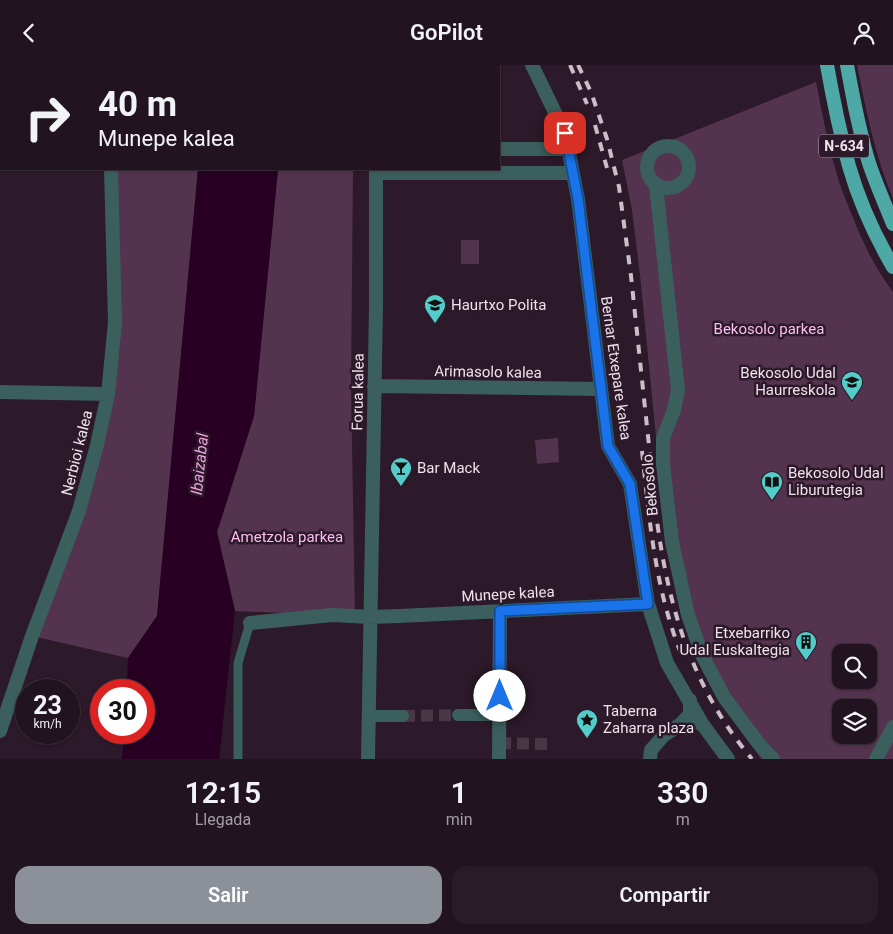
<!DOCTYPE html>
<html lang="es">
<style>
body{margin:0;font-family:Roboto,sans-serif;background:#291c28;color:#f1f3f6;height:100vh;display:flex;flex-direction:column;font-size:19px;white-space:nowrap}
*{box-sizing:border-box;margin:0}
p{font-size:16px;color:#a29ea4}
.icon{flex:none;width:28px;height:28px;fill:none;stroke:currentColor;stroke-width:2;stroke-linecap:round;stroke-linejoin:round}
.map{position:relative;height:694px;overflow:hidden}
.side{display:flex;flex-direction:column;background:#21131f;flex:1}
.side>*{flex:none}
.banner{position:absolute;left:0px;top:0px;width:500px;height:105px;box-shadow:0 1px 4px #0004,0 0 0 1px #3e323d;background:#21131f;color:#f1f3f6;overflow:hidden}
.controls{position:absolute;left:832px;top:579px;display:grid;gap:10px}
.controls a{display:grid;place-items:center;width:45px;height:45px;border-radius:10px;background:#21131f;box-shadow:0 1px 4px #0004,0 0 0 1px #3e323d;font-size:25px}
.speed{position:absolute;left:15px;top:614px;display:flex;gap:10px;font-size:25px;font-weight:700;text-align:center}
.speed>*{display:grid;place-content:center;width:65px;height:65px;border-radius:50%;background:#21131f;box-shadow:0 1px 4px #0004,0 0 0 1px #3e323d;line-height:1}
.speed small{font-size:12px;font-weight:400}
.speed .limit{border:8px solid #d22;background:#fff;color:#111}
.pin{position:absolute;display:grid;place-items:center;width:42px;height:42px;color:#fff;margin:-21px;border-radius:10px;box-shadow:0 2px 8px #0006}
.me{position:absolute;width:55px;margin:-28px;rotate:0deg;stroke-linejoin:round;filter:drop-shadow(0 0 4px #0008)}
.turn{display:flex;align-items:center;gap:18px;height:105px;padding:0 15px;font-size:22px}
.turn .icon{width:65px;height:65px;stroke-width:2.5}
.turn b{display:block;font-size:35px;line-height:42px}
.eta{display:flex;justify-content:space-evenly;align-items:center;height:85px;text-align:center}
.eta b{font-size:30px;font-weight:600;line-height:35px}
.cta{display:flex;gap:10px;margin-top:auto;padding:10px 15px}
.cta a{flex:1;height:58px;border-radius:15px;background:#8c9099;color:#fff;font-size:20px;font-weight:600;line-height:58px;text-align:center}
.cta a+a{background:#291c28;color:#f1f3f6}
header{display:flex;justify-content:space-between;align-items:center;height:65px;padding:0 15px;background:#21131f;font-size:22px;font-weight:600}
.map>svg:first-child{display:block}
.green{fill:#54334f;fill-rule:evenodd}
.water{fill:#270023}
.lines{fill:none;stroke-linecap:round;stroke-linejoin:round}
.pedestrian-tunnel{stroke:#493746;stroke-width:12;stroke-dasharray:12 6;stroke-linecap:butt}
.service{stroke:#3a5f5d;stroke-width:9}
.pedestrian{stroke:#3a5f5d;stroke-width:12}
.minor{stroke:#3a5f5d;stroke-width:14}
.trunk{stroke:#4ea8a6;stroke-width:14}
.rail{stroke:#ccbec9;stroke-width:4;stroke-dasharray:9 9;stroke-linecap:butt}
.route-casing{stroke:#114b97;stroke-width:12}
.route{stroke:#1a73e8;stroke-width:9}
.labels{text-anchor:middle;stroke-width:5;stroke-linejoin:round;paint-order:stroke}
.shield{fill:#2c1929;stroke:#b4a6b2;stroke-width:1}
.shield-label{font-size:14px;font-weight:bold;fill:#efe2ec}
.poi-label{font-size:15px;fill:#efe2ec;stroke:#2c1929;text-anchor:start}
.park-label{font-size:15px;fill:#fdbef2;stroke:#2c1929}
.street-label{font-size:15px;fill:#efe2ec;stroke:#2c1929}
.water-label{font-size:16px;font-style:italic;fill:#eda0e1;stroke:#2c1929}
</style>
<header><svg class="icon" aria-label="back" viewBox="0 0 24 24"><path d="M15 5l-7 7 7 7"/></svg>GoPilot<svg class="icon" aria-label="person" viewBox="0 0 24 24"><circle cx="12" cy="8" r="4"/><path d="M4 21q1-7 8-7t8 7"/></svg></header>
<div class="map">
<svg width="893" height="694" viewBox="0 0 893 694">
<rect width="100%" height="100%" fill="#2c1929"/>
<path class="green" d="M857 0H893V134C875 91 866 45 857 0Z
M816 17C822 46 827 77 836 106 841 125 849 142 856 160 866 184 877 206 893 227V694H761L703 607 682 542 666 455 655 362 640 210 632 145 622 95ZM841 588H869V615H841ZM841 642H869V670H841Z
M110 104H198L157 551 128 593 32 571 79 446 108 329Z
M278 104H353L351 321 355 551 235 546 217 467 254 351Z
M461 175H479V199H461Z
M558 373 559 397 537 399 535 375Z"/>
<path class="water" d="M198 104H278L254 351 217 467 235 546 219 694H122L124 668H144V625H127L128 593 157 551Z"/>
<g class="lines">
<path class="pedestrian-tunnel" d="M403 651 458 650
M499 678 547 679"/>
<path class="service" d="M238 694V598L250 558"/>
<path class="pedestrian" d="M458 650H499
M368 651H403"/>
<path class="minor" d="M107 0V1
M376 0V1
M532 0 565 68 578 134 608 381 630 419 648 539 667 598 703 660
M0 71H1
M647 102a21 21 0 1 1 42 0a21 21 0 1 1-42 0Z
M499 84H568
M376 108H573
M656 120 678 325 674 345 663 373V399L672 477 688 550 702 590 724 632 759 679 773 694
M374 321 601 324
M0 327 108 329
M250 558 332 550 370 552 399 551 648 539
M694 657H697L703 660 728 694
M0 666 32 571 79 446 97 380 108 329 115 257 111 104
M368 694 376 241V104
M499 694 500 546
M650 694 651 685 664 670 681 659 690 649V635
M876 694 893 662"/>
<path class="trunk" d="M827 0C833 34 840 68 849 101 859 136 875 171 893 202
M847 0C853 33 859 66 869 98 876 119 885 139 893 159"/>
<path class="rail" d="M570 0 587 39
M578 0 591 27 607 74 619 122 631 211 657 456C669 545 693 624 752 694
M595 60 607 103
M642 386C650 460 655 526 684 596"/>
</g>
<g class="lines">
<g class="route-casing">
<path id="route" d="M500 631V546L648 539 630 419 608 381 578 134 565 68"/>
</g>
<use href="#route" class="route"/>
</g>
<defs>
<g id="school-pin" transform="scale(1.125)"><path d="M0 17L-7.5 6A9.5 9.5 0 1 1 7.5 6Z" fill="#53cdca" stroke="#2c1929"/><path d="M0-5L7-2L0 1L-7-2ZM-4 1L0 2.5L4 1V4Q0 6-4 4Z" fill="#111"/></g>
<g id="bar-pin" transform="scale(1.125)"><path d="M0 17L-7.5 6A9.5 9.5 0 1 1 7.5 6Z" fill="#53cdca" stroke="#2c1929"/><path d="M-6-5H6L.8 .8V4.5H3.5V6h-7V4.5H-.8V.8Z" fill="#111"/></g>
<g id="library-pin" transform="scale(1.125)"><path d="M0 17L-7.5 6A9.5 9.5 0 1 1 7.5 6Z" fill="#53cdca" stroke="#2c1929"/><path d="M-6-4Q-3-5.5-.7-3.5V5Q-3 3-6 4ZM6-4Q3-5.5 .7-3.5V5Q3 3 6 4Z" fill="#111"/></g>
<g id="building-pin" transform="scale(1.125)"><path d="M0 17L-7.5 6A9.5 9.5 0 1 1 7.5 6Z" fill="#53cdca" stroke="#2c1929"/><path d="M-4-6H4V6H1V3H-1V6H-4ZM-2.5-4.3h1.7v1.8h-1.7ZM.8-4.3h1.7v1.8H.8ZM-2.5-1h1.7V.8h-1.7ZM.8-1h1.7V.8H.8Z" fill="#111"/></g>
<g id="sight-pin" transform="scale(1.125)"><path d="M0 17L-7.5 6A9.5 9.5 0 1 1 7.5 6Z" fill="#53cdca" stroke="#2c1929"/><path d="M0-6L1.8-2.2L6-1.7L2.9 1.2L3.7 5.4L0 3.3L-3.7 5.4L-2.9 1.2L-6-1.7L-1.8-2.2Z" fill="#111"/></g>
</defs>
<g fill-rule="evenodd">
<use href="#school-pin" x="435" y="240"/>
<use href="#school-pin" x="852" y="317"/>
<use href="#bar-pin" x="401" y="403"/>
<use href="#library-pin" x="772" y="417"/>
<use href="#building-pin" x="806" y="577"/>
<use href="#sight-pin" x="587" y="655"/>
</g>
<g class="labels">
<rect class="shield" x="819" y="69.5" width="50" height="23" rx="4"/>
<g class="shield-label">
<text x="844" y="86">N-634</text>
</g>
<g class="poi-label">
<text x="451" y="245">Haurtxo Polita</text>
<text x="836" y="313" text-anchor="end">Bekosolo Udal<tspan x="836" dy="17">Haurreskola</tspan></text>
<text x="417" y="408">Bar Mack</text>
<text x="788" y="413">Bekosolo Udal<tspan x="788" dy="17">Liburutegia</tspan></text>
<text x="790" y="573" text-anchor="end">Etxebarriko<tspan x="790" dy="17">Udal Euskaltegia</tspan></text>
<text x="603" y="651">Taberna<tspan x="603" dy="17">Zaharra plaza</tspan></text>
</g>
<g class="park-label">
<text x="769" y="269">Bekosolo parkea</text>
<text x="287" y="477">Ametzola parkea</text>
</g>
<g class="street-label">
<text transform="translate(616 303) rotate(82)" y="5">Bernar Etxepare kalea</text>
<text transform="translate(488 307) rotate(1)" y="5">Arimasolo kalea</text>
<text transform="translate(358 327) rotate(-89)" y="5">Forua kalea</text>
<text transform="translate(77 388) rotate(-76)" y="5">Nerbioi kalea</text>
<text transform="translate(650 420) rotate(-95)" y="5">Bekosolo</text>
<text transform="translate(508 529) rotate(-3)" y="5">Munepe kalea</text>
</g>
<g class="water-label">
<text transform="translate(199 399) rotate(-84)" y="6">Ibaizabal</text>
</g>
</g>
</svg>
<div class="controls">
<a><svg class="icon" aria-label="search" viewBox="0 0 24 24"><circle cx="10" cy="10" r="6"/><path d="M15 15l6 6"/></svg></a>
<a><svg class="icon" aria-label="layers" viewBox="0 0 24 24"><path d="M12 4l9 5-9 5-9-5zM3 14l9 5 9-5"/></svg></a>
</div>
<div class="speed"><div>23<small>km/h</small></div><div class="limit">30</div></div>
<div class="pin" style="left:565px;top:68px;background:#d93025"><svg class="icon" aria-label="arrive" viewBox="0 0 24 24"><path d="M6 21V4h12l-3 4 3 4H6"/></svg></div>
<svg class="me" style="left:500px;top:631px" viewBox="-20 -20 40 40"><circle r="19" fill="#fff"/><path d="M0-13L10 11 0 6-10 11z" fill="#1a73e8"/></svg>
<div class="banner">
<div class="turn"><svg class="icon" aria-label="right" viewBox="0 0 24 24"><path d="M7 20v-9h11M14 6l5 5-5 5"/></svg><div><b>40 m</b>Munepe kalea</div></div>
</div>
</div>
<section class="side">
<div class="eta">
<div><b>12:15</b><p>Llegada</p></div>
<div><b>1</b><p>min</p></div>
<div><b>330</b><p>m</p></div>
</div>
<div class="cta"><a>Salir</a><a>Compartir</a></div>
</section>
